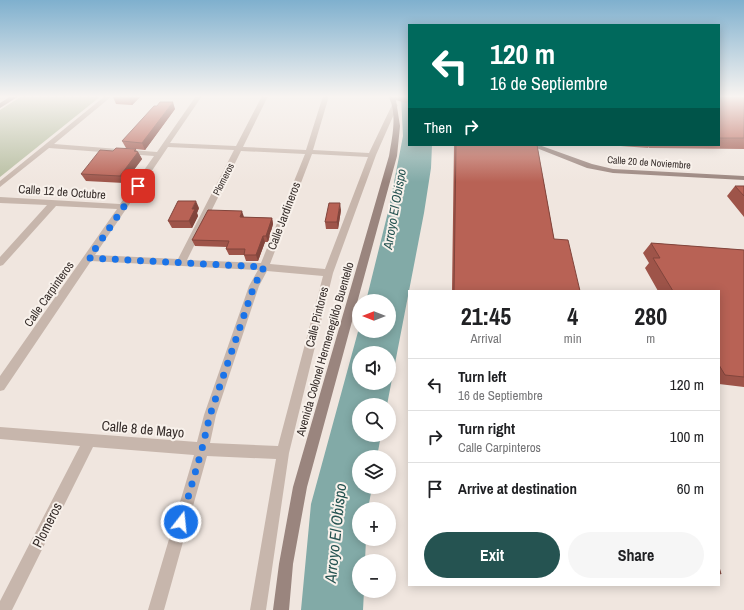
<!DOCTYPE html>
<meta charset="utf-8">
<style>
body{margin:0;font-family:"Archivo Narrow",sans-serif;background:#f6f6f6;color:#202124;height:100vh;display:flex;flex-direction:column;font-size:15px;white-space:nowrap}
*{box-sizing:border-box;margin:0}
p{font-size:13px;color:#757577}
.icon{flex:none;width:22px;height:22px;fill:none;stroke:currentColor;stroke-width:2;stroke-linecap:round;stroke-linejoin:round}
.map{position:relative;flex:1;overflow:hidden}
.sheet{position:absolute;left:408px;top:290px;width:312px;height:296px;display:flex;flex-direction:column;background:#fff;border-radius:0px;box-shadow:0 2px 10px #0003}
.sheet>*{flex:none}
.top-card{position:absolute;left:408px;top:24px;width:312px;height:122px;border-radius:0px;box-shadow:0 2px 10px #0003;background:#00695c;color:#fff;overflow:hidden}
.needle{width:26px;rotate:270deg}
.fabs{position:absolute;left:352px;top:294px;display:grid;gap:8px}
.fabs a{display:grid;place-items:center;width:44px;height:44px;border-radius:50%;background:#fff;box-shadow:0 2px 10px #0003;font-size:20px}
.pin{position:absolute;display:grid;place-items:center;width:34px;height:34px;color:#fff;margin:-17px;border-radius:8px;box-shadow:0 2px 6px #0006}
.me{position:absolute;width:44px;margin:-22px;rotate:16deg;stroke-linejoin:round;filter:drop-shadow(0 0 3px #0008)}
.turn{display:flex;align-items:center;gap:14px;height:84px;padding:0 16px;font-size:18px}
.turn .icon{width:52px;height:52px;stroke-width:2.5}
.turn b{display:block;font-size:28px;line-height:34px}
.then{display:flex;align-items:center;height:38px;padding:0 16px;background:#0003;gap:8px;font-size:15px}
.eta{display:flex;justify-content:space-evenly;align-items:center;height:68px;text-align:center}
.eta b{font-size:24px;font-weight:700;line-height:28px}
.cta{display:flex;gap:8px;margin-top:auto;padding:8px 16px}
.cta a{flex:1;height:46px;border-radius:24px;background:#255351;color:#fff;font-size:16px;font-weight:700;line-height:46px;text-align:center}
.cta a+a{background:#f6f6f6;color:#202124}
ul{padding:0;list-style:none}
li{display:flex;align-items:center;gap:12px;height:52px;padding:0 16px;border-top:1px solid #e0e0e0}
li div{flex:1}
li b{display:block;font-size:15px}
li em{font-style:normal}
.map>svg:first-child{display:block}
.green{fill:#b7bea1}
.water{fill:#82aaa7;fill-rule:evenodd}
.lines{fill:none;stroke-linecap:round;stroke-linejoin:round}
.street{fill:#c7b6ac;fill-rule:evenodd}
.secondary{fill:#9a857e;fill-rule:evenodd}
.wall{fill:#9e5449}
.shaded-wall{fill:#81453c}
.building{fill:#b86255;stroke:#81453c}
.route{stroke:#1a73e8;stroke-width:7;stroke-dasharray:0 12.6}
.labels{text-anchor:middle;stroke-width:4;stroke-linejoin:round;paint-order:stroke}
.far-street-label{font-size:10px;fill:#362d2a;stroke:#f8f1eb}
.street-label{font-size:12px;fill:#362d2a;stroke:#f8f1eb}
.water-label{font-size:13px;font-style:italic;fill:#255351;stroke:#f8f1eb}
.near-street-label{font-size:14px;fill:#362d2a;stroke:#f8f1eb}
.near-water-label{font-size:16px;font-style:italic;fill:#255351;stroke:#f8f1eb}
</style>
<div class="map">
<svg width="744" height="610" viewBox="0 0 744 610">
<rect width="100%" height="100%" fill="#f0e6df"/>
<path class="green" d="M22 96H101L0 177V110Z"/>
<path class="water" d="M401 96H409V145H432L431 168 424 213 387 405H359V435H381L377 457H359V487H372L368 509H359V539H366L365 561H359V591H364L363 610H301L311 504 359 328V331H389V301H366L389 208 403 136ZM359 353H389V383H359Z"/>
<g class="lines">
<path class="street" d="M105 96H112L54 144 157 152 196 96H202L170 143 236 146 262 96H268L243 147 306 150 323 96H329L313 150 369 153 392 105 395 103 398 105 376 155 333 273 289 453 266 610H250L276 459 207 456 164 610H148L194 455 93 447 12 610H0V601L80 446 0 439V427L197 442 204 415 249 286 258 270 91 261 4 390 0 391V376L117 209 56 206 3 265 0 266V257L47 205 0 203V197L120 204 154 156 49 148 0 187V181ZM168 147 234 150 178 259 95 255ZM241 151 305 154 261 263 187 260ZM312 154 368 157 325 269 270 264ZM267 271 323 276 278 446 210 443 216 415 259 286Z"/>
<path class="secondary" d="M11 96H19L0 108V103Z
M388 96H398L409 100V104L396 100 400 126 397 156 307 487 293 564 289 610H273L279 564 293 487 389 156C392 138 398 112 388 96Z
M529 145H539L592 164 613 169 744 176V180L613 173 587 168Z"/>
</g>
<path class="wall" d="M141 96 132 105 116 104 113 97Z
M719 96H744V149L649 148 648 147V148L607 145H719Z
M175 109 145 150 126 148 122 141Z
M454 145H537L554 239 580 291H452Z
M137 151 138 152 142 159 124 183 86 181 81 174Z
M735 186H744V217L727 196Z
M199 208 197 213 198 216 192 228H172L168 221Z
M341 210 338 229H326L325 222Z
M244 217 272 218 273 224 268 242H265L258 261H246L244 255H229L226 249 227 247 195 246 192 240Z
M651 243 744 250V387L719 384V291H658L645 268 649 263 643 253Z"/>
<path class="shaded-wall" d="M131 96H141L132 105 129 98Z
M173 102 175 109 145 150 142 143Z
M136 149 137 153 138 152 142 159 124 183 120 176Z
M196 201 199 208 197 213 198 216 192 228 189 221 192 209Z
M340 203 341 210 338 229 337 222Z
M242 211 244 217 242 223 240 217Z
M272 218 273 224 268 242 266 236Z
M263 236 265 242 258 261 256 255Z"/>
<path class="building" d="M114 96H131L129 98 113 97Z
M719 96H744V138H719Z
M160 102H173L142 143 122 141 154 106H157Z
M456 145H537L554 239 568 240 580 291H454Z
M116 148 136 149 134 151 138 152 120 176 81 174 100 150 113 151Z
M735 186H744V196Z
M178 201H196L192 209H195L189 221H168Z
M329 203H340L337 222H325Z
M208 210 242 211 240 217 272 218 266 236H263L256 255H244L245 249H226L229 241 192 240Z
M651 243 744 250V377L725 375 719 365V291H673L653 258H660Z
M719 567 721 574 719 573Z"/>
<linearGradient id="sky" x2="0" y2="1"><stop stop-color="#7fb0ce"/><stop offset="0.53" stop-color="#f8f4f1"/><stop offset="1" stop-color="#f8f4f1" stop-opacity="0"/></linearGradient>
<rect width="744" height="182" fill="url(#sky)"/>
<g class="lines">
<path class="route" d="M138 186 89 258 264 267 254 286 210 415 202 449 181 522"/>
</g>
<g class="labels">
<g class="far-street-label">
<text transform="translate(649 162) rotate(4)" y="4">Calle 20 de Noviembre</text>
<text transform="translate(223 179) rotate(-63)" y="4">Plomeros</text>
</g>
<g class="street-label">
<text transform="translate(62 192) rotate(4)" y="4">Calle 12 de Octubre</text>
<text transform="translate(284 216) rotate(-69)" y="4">Calle Jardineros</text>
<text transform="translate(49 294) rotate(-55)" y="4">Calle Carpinteros</text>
<text transform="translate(317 317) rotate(-76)" y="4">Calle Pintores</text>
<text transform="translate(325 349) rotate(-74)" y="4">Avenida Colonel Hermenegildo Buentello</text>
</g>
<g class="water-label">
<text transform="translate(394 209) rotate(-80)" y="5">Arroyo El Obispo</text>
</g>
<g class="near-street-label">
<text transform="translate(143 429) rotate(5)" y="5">Calle 8 de Mayo</text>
<text transform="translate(47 525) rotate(-63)" y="5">Plomeros</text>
</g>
<g class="near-water-label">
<text transform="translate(335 533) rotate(-84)" y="6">Arroyo El Obispo</text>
</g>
</g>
</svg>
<div class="fabs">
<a><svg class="needle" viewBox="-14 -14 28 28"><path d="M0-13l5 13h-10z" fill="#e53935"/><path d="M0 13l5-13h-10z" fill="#757577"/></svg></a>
<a><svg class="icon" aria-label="sound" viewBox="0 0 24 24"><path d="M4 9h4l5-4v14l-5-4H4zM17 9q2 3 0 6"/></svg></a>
<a><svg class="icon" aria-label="search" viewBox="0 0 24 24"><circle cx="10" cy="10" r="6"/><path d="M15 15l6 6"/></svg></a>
<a><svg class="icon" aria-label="layers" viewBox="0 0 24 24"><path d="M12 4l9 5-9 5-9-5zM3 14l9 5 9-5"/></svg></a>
<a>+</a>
<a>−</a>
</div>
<div class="pin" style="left:138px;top:186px;background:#d93025"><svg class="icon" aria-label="arrive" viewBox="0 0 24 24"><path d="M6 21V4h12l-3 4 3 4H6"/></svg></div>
<svg class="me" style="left:181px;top:522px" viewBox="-20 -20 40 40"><circle r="17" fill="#1a73e8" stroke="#fff" stroke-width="3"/><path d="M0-11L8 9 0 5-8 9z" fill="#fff"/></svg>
<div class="top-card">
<div class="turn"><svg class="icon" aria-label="left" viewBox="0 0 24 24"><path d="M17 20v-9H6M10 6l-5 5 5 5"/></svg><div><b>120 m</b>16 de Septiembre</div></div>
<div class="then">Then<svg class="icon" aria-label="right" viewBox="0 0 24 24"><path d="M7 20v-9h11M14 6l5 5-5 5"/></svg></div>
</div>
<section class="sheet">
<div class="eta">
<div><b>21:45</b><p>Arrival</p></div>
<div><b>4</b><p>min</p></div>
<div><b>280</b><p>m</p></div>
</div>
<ul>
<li><svg class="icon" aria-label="left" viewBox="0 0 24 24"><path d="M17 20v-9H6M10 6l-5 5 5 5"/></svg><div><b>Turn left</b><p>16 de Septiembre</p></div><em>120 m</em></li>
<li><svg class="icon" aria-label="right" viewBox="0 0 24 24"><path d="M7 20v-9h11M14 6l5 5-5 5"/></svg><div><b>Turn right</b><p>Calle Carpinteros</p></div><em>100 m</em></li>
<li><svg class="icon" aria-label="arrive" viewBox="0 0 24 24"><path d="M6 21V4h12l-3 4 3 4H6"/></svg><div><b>Arrive at destination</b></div><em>60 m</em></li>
</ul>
<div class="cta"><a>Exit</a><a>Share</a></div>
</section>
</div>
